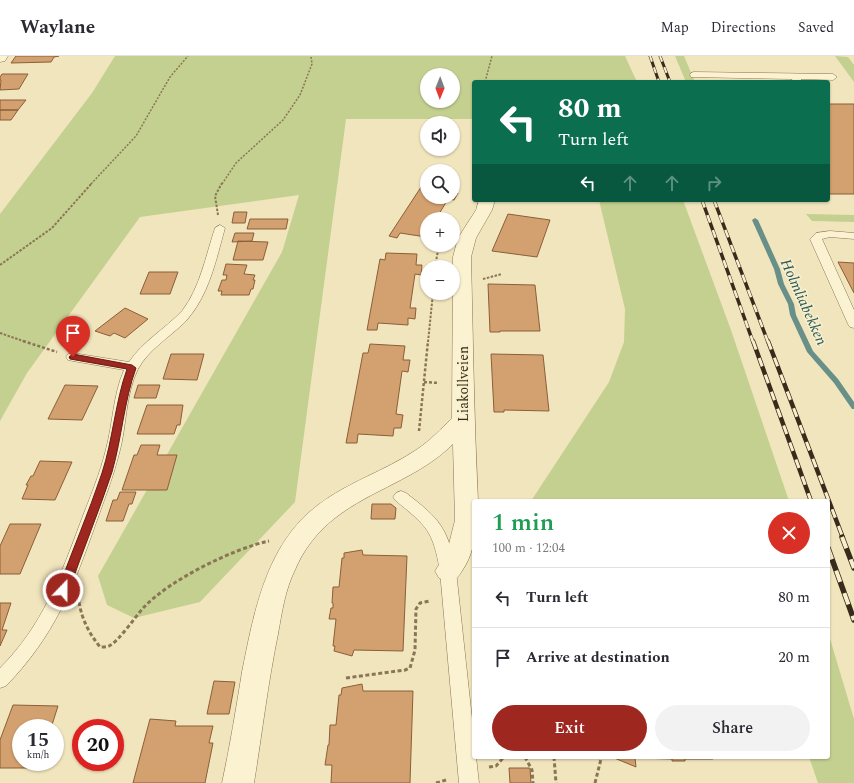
<!DOCTYPE html>
<meta charset="utf-8">
<style>
body{margin:0;font-family:Spectral,serif;background:#f2f2f3;color:#2b2b33;height:100vh;display:flex;flex-direction:column;font-size:15px;white-space:nowrap}
*{box-sizing:border-box;margin:0}
p{font-size:13px;color:#7c7c81}
.icon{flex:none;width:22px;height:22px;fill:none;stroke:currentColor;stroke-width:2;stroke-linecap:round;stroke-linejoin:round}
.map{position:relative;flex:1;overflow:hidden}
.panel{position:absolute;left:472px;top:443px;width:358px;height:260px;display:flex;flex-direction:column;background:#fff;border-radius:4px;box-shadow:0 1px 3px #0004}
.panel>*{flex:none}
.guide{position:absolute;left:472px;top:24px;width:358px;height:122px;border-radius:4px;box-shadow:0 1px 3px #0004;background:#0b6e4f;color:#fff;overflow:hidden}
.needle{width:26px;rotate:181deg}
.buttons{position:absolute;left:420px;top:12px;display:grid;gap:8px}
.buttons a{display:grid;place-items:center;width:40px;height:40px;border-radius:50%;background:#fff;box-shadow:0 1px 3px #0004;font-size:20px}
.speed{position:absolute;left:12px;top:663px;display:flex;gap:8px;font-size:20px;font-weight:700;text-align:center}
.speed>*{display:grid;place-content:center;width:52px;height:52px;border-radius:50%;background:#fff;box-shadow:0 1px 3px #0004;line-height:1}
.speed small{font-size:10px;font-weight:400}
.speed .limit{border:6px solid #d22;background:#fff;color:#111}
.pin{position:absolute;display:grid;place-items:center;width:34px;height:34px;color:#fff;margin:-41px -17px;border-radius:50% 50% 50% 0;rotate:-45deg;box-shadow:0 0 4px #0007}
.pin .icon{rotate:45deg}
.me{position:absolute;width:44px;margin:-22px;rotate:22deg;stroke-linejoin:round;filter:drop-shadow(0 0 3px #0008)}
.turn{display:flex;align-items:center;gap:14px;height:84px;padding:0 20px;font-size:18px}
.turn .icon{width:52px;height:52px;stroke-width:2.5}
.turn b{display:block;font-size:28px;line-height:34px}
.lanes{display:flex;align-items:center;height:38px;padding:0 20px;background:#0003;justify-content:center;gap:20px;direction:ltr}
.lanes .off{opacity:.35}
.round{display:grid;place-items:center;flex:none;width:42px;height:42px;border-radius:21px;background:#f2f2f3}
.summary{display:flex;align-items:center;justify-content:space-between;height:68px;padding:0 20px}
h1{font-size:24px;font-weight:600;line-height:30px;color:#1e9e55}
.action{display:flex;gap:8px;margin-top:auto;padding:8px 20px}
.action a{flex:1;height:46px;border-radius:24px;background:#9e2820;color:#fff;font-size:16px;font-weight:600;line-height:46px;text-align:center}
.action a+a{background:#f2f2f3;color:#2b2b33}
ul{padding:0;list-style:none}
li{display:flex;align-items:center;gap:12px;height:60px;padding:0 20px;border-top:1px solid #e1e1e2}
li div{flex:1}
li b{display:block;font-size:15px}
li em{font-style:normal}
header{display:flex;align-items:center;gap:24px;box-sizing:border-box;height:56px;padding:0 20px;background:#fff;border-bottom:1px solid #e1e1e2}
header strong{font-size:19px}
nav{display:flex;gap:22px;margin-inline-start:auto;font-size:14px}
.map>svg:first-child{display:block}
.green{fill:#c4d090;fill-rule:evenodd}
.lines{fill:none;stroke-linecap:round;stroke-linejoin:round}
.stream{fill:#689089;fill-rule:evenodd}
.building{fill:#d3a06f;stroke:#8b5f39}
.service-casing{stroke:#8a7555;stroke-width:1}
.minor-casing{stroke:#8a7555;stroke-width:1}
.path-far3{stroke:#8a7555;stroke-width:1.5;stroke-dasharray:2 1.5;stroke-linecap:butt}
.path-far2{stroke:#8a7555;stroke-width:2;stroke-dasharray:2.5 1.5;stroke-linecap:butt}
.path-far1{stroke:#8a7555;stroke-width:2.5;stroke-dasharray:3 2;stroke-linecap:butt}
.path{stroke:#8a7555;stroke-width:3;stroke-dasharray:4 2.5;stroke-linecap:butt}
.service{fill:#fbf2d1;fill-rule:evenodd}
.minor{fill:#fbf2d1;fill-rule:evenodd}
.rail-far3-casing{stroke:#382b1b;stroke-width:3}
.rail-far2-casing{stroke:#382b1b;stroke-width:3.5}
.rail-far1-casing{stroke:#382b1b;stroke-width:4.5}
.rail-casing{stroke:#382b1b;stroke-width:5.5}
.rail-far3{stroke:#f8efcd;stroke-width:2;stroke-dasharray:6;stroke-linecap:butt}
.rail-far2{stroke:#f8efcd;stroke-width:2.5;stroke-dasharray:8;stroke-linecap:butt}
.rail-far1{stroke:#f8efcd;stroke-width:3;stroke-dasharray:9;stroke-linecap:butt}
.rail{stroke:#f8efcd;stroke-width:4;stroke-dasharray:12;stroke-linecap:butt}
.route{fill:#9e2820;stroke:#671a15}
.labels{text-anchor:middle;stroke-width:3;stroke-linejoin:round;paint-order:stroke}
.street-label{font-size:14px;fill:#382b1b;stroke:#f8efcd}
.water-label{font-size:15px;font-style:italic;fill:#295959;stroke:#f8efcd}
</style>
<header>
<strong>Waylane</strong>
<nav><a>Map</a><a>Directions</a><a>Saved</a></nav>
</header>
<div class="map">
<svg width="854" height="727" viewBox="0 0 854 727">
<rect width="100%" height="100%" fill="#f1e5bd"/>
<path class="green" d="M115 0H625L637 26H474V63H346L295 446 200 546 134 562 107 549 98 520 282 196 299 139 140 161 27 317 0 365V158L92 37ZM427 19H453V45H427Z
M675 0H684L695 26H686Z
M835 0 848 1 854 9V26Z
M599 144H683L731 274 789 445H531L609 326 624 286 625 253Z
M806 158 854 159V166L812 165Z
M828 576 854 663V727H818L809 701H828Z"/>
<g class="lines">
<path class="stream" d="M755 162 758 164 780 213 784 228 794 248 796 259 813 295 838 323 854 346V353H852L834 327 807 296 790 259 788 248 778 228 774 213 752 164Z"/>
</g>
<path class="building" d="M16 0H59L54 1 51 6 11 7Z
M2 18H28L19 33 0 34 1 24H0V21Z
M0 44H26L18 54H0Z
M828 48H854V138H828Z
M0 54H18L11 64H0Z
M423 128H427V141H453V136L458 137 454 144 448 143 436 163H427V179L426 181 400 177 397 182 389 180Z
M234 156H247L245 167H232Z
M508 158 550 164 537 201 492 195Z
M250 163H288L286 173H247Z
M235 177H254L252 185 232 186Z
M238 185 268 186 263 204H233Z
M386 197 417 198 416 209H422L421 219 415 218 410 252H416L415 263 408 262V269L378 267 377 274H367L380 203 385 204Z
M838 206 854 207V237Z
M226 208 247 209 244 218 255 219 253 224H255L253 233H251L249 239H221L222 235H218L222 224H226L227 219H223Z
M149 216H178L170 238H140Z
M488 228 535 229 540 275H500V276H490Z
M125 252 148 263 125 282 114 277 110 280 95 275Z
M370 288 405 290 403 304H410L408 316 402 315 396 358 403 359 401 372H394L393 380 358 378 357 387H346L363 297H368Z
M171 298H204L197 324 163 323Z
M491 298 543 299 549 355 504 354V356H494Z
M65 329 98 330 82 364 48 363Z
M138 329H160L156 342H134Z
M147 349H183L180 369H177L174 378H137Z
M141 389H160L157 399H177L167 434H122L134 399H137Z
M40 405 72 406 55 444 22 443 28 429H26L31 420H33Z
M120 436H136L132 448H129L123 465H106L113 444H117Z
M372 448H391L396 452 395 463H371Z
M10 468H41L20 518H0V490Z
M362 494 363 499 407 500 403 595 354 594 352 600 334 595 335 590H333L336 563H329L331 552H333V547H332L333 531H339L342 502H344V497Z
M0 547H11L2 574H7L0 590Z
M214 625 235 626 229 658H207Z
M362 628 363 635H413L410 727H331L332 709H325L328 689H329L330 669H336L339 639H341L342 632Z
M13 649 58 650 51 672H21V706H39L37 712H0V684Z
M150 663 176 665 175 670H213L209 687H213L205 727H133Z
M612 701H713V703H685V705H672V703L635 702 636 711Z
M509 712H530L531 727H510Z"/>
<g class="lines">
<g class="service-casing">
<path id="service" d="M694 16 833 18 837 21 833 24 801 23V26H793L792 23 691 21 690 19 691 17Z
M220 169 225 172C216 204 209 240 185 266 170 281 149 293 138 313 125 339 127 370 119 398 113 422 104 444 96 467 73 532 55 579 6 630L0 632V612C43 569 60 521 81 465 90 441 100 418 106 393 113 367 113 339 124 314L73 305 68 304 66 301 68 298 73 297 129 306C143 285 165 273 182 255 200 232 206 199 215 172Z
M830 175 854 177V183L830 181 822 183 854 254V272L850 271 848 268 810 183 816 177Z
M401 435 406 437C440 463 448 472 456 515L474 681V701H476L479 727H459L440 515C433 475 427 470 396 445L393 441 396 437Z"/>
</g>
<g class="minor-casing">
<path id="minor" d="M0 0H8L5 5 0 6Z
M479 144H495L492 154 476 182 471 201C473 282 474 364 478 445H474C474 473 478 491 462 515 455 526 451 527 439 522L435 515 447 496 455 464 453 388C419 422 372 433 335 462 318 475 303 494 295 514 285 534 282 556 278 578 268 627 262 677 254 727H222C230 690 236 653 242 616 254 556 266 488 318 449 348 426 385 415 416 394 430 385 441 373 452 362L453 201 458 182 476 154Z"/>
</g>
<path class="path-far3" d="M485 26 492 0
M91 128 136 80 170 21 188 0
M222 128 236 107 283 64 300 39 312 8 311 0"/>
<path class="path-far2" d="M218 159 215 140 222 127
M0 209 52 172 92 127
M435 211 439 189
M483 223 502 218
M0 277 26 286
M428 286 433 237"/>
<path class="path-far1" d="M23 285 57 296
M424 326 439 327
M419 375 428 285"/>
<path class="path" d="M79 546C82 564 89 577 100 591 103 591 107 591 109 590 119 585 135 561 144 551 170 524 232 493 269 485
M346 622 405 614 410 612 415 594 416 553 420 547 430 545
M525 701 532 714 533 727
M554 701 556 727
M489 711 496 710 504 701
M436 727 446 724
M595 727 601 703"/>
<use href="#service" class="service"/>
<use href="#minor" class="minor"/>
<g class="rail-far3-casing">
<path id="rail-far3" d="M650 0 659 26
M660 0 670 26"/>
</g>
<g class="rail-far2-casing">
<path id="rail-far2" d="M702 144 753 286
M714 144 768 286"/>
</g>
<g class="rail-far1-casing">
<path id="rail-far1" d="M753 285 811 445
M768 285 843 482"/>
</g>
<g class="rail-casing">
<path id="rail" d="M842 481 854 512
M828 492 854 564"/>
</g>
<use href="#rail-far3" class="rail-far3"/>
<use href="#rail-far2" class="rail-far2"/>
<use href="#rail-far1" class="rail-far1"/>
<use href="#rail" class="rail"/>
</g>
<path class="route" d="M73 298 132 309 136 312C124 345 122 381 112 416 99 455 83 494 69 534L67 537 63 538 59 537 58 534C72 495 89 456 102 417 113 383 115 347 127 313L70 303 69 301Z"/>
<g class="labels">
<g class="street-label">
<text transform="translate(463 328) rotate(-90)" y="5">Liakollveien</text>
</g>
<g class="water-label">
<text transform="translate(804 246) rotate(66)" y="5">Holmliabekken</text>
</g>
</g>
</svg>
<div class="buttons">
<a><svg class="needle" viewBox="-14 -14 28 28"><path d="M0-13l5 13h-10z" fill="#e53935"/><path d="M0 13l5-13h-10z" fill="#7c7c81"/></svg></a>
<a><svg class="icon" aria-label="sound" viewBox="0 0 24 24"><path d="M4 9h4l5-4v14l-5-4H4zM17 9q2 3 0 6"/></svg></a>
<a><svg class="icon" aria-label="search" viewBox="0 0 24 24"><circle cx="10" cy="10" r="6"/><path d="M15 15l6 6"/></svg></a>
<a>+</a>
<a>−</a>
</div>
<div class="speed"><div>15<small>km/h</small></div><div class="limit">20</div></div>
<div class="pin" style="left:73px;top:301px;background:#d93025"><svg class="icon" aria-label="arrive" viewBox="0 0 24 24"><path d="M6 21V4h12l-3 4 3 4H6"/></svg></div>
<svg class="me" style="left:63px;top:534px" viewBox="-20 -20 40 40"><circle r="17" fill="#9e2820" stroke="#fff" stroke-width="3"/><path d="M0-11L8 9 0 5-8 9z" fill="#fff"/></svg>
<div class="guide">
<div class="turn"><svg class="icon" aria-label="left" viewBox="0 0 24 24"><path d="M17 20v-9H6M10 6l-5 5 5 5"/></svg><div><b>80 m</b>Turn left</div></div>
<div class="lanes"><svg class="icon" aria-label="left" viewBox="0 0 24 24"><path d="M17 20v-9H6M10 6l-5 5 5 5"/></svg><svg class="icon off" aria-label="ahead" viewBox="0 0 24 24"><path d="M12 20V5M6 11l6-6 6 6"/></svg><svg class="icon off" aria-label="ahead" viewBox="0 0 24 24"><path d="M12 20V5M6 11l6-6 6 6"/></svg><svg class="icon off" aria-label="right" viewBox="0 0 24 24"><path d="M7 20v-9h11M14 6l5 5-5 5"/></svg></div>
</div>
<section class="panel">
<div class="summary"><div><h1>1 min</h1><p>100 m · 12:04</p></div><a class="round" style="background:#d93025;color:#fff"><svg class="icon" aria-label="close" viewBox="0 0 24 24"><path d="M6 6l12 12M18 6L6 18"/></svg></a></div>
<ul>
<li><svg class="icon" aria-label="left" viewBox="0 0 24 24"><path d="M17 20v-9H6M10 6l-5 5 5 5"/></svg><div><b>Turn left</b></div><em>80 m</em></li>
<li><svg class="icon" aria-label="arrive" viewBox="0 0 24 24"><path d="M6 21V4h12l-3 4 3 4H6"/></svg><div><b>Arrive at destination</b></div><em>20 m</em></li>
</ul>
<div class="action"><a>Exit</a><a>Share</a></div>
</section>
</div>
